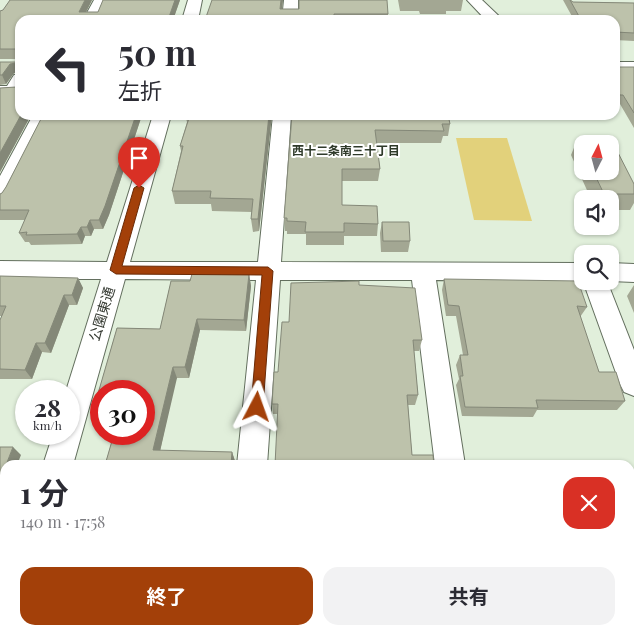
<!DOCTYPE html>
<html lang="ja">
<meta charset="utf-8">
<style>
body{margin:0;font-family:"Playfair Display","Noto Sans JP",serif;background:#f2f2f3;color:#2b2b33;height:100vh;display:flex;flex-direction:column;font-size:19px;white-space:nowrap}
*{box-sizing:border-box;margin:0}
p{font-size:16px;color:#7c7c81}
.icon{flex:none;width:28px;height:28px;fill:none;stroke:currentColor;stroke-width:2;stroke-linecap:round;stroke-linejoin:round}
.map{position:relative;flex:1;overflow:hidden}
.panel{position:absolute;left:0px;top:460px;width:635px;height:175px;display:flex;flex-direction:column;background:#fff;border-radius:15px 15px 0 0;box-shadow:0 1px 4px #0004}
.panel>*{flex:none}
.hud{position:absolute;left:15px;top:15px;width:605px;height:105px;border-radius:15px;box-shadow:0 1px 4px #0004;background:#fff;color:#2b2b33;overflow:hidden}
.needle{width:32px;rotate:6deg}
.fabs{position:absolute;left:574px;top:135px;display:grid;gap:10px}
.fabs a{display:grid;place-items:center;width:45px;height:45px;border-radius:10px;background:#fff;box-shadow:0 1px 4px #0004;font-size:25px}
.speed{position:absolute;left:15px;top:380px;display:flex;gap:10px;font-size:25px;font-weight:700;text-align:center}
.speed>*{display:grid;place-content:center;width:65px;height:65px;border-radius:50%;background:#fff;box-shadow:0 1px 4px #0004;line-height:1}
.speed small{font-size:12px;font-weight:400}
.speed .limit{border:8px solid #d22;background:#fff;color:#111}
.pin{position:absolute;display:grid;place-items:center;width:42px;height:42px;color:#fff;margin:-51px -21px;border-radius:50% 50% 50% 0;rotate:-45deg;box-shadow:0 0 5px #0007}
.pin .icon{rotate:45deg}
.me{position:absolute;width:55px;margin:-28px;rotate:4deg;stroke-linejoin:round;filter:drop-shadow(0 0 4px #0008)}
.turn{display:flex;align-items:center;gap:18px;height:105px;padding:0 20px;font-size:22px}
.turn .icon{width:65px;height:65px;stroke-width:2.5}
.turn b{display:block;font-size:35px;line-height:42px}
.round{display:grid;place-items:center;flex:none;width:52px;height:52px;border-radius:15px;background:#f2f2f3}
.head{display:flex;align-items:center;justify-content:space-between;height:85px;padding:0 20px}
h1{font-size:30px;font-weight:700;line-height:38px}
.action{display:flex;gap:10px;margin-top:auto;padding:10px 20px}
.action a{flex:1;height:58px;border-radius:15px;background:#a34009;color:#fff;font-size:20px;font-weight:700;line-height:58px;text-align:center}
.action a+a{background:#f2f2f3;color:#2b2b33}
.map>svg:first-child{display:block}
.green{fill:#e2d17b}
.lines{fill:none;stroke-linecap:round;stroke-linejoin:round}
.minor-casing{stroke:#636f5e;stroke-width:2}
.minor{fill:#fff;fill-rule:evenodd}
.wall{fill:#a3a793;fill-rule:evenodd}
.shaded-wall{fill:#848878}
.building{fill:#bdc2ab;stroke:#848878}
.route{fill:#a34009;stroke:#6a2a06}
.labels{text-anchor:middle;stroke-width:4;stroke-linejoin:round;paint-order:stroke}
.far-neighbourhood-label{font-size:12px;font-weight:bold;fill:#2f3a2a;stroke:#fff}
.street-label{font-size:14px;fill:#343931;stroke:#fff}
</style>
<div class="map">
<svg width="634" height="635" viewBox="0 0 634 635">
<rect width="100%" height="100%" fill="#e1efdb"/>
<path class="green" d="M456 138H507L532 221 474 220Z"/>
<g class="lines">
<g class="minor-casing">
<path id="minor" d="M94 0H108L99 20H83Z
M188 0H202L198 20H182Z
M284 0H298V20H282Z
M467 0H482L503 20H486Z
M615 62H634V72H615Z
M20 74 19 95 0 96V86H7L14 75Z
M33 115H51L10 196 7 201 0 203V176Z
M153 115H171L130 262H258L273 115H291L281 262 582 263V281L436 280 465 465H435L412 280H280L267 465H237L256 280 125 279 73 465H43L53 434H69V391H66L101 279H0V261L107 262Z
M610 263 634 264V282L610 281Z
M583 281H607L634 350V396L624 392 620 384Z
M5 614V630H27L25 635H0V616Z
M221 630H257V635H221Z
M456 630H492V635H456Z"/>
</g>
<use href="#minor" class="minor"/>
</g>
<path class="wall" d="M10 0H92L86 12H98L103 0H180L173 20H20V115H31L0 172V88L16 87 17 73H14L6 84 0 85V62H17V59H0V11L3 10Z
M212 0H283L282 9 388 14V20H205Z
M398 0H463L461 11H446V14H420L419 11H400Z
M563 0H580H571L573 2 634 3V41L615 40V20H574Z
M615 67H634V128L620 104H616L615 102Z
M43 115H142L109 215 103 229H94L91 236H85L82 244 31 245 29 242H25L19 233 25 220H0V194L2 193 6 187Z
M185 115H272L259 231 253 232 251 219 252 212 212 211 211 204H175L172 191 181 151 180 146 187 122Z
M292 115 450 124 448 136H443L441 143H377L380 169 378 181H342V205L378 224 377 236H344V245H306V234H287V231H285L284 218Z
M578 138 634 184V203L630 210H610V199H591L571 155ZM582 144 610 171H582Z
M382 222 410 241 408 252H381L380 233Z
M192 274H249L251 286 246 331 200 330 189 378H177L175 381 160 451 232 452 235 461 234 465H105L114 434H144V391H101V404L97 397 117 328 160 329 171 281H190Z
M0 276 78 278 83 288 77 305H69L51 353 42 352 32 379H0V320L2 316H0Z
M444 279 587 307 580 317 599 372 625 401 617 410H537L533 417 462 416 456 385 459 379 456 365 460 355H463L456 316H446L442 290Z
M634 285V313L627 296Z
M289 322 422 340 419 351H414L418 395 415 405H408L412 455 434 465 278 414H273L272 404Z
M630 490H634V533H630Z
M630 537 634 550V596H630Z
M50 630H122L121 635H49Z
M409 630H459L463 635H409Z
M500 630H630L634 635H500L499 631Z"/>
<path class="shaded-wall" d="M85 0H92L82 20 79 12Z
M175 0H180L173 20H168Z
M281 0H283L281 20 280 9Z
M16 63 20 72 14 73 6 84 2 75 10 64Z
M21 115H31L0 172V153Z
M136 115H142L109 215 103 229 99 220Z
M269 115H272L259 231 258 219Z
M90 220 94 229 91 236 87 227Z
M81 227 85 236 82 244 77 234Z
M249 274 251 286 246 331 244 320Z
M78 278 83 288 77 305 72 295Z
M64 295 69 305 51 353 45 343Z
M197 319 200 330 189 378 185 367Z
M36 343 42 352 32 379 25 370Z
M173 367 177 378 158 460 153 450Z
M13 447 21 455 17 465H6Z
M232 452 235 461 234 465H231Z
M5 468V499L3 504 5 505V517L0 531V482Z
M114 630H122L121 635H115L113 634Z
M200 630H204V635H199Z"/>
<path class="building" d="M10 0H85L79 12H98L103 0H175L168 20H20V115H21L0 153V88L16 87 18 65 16 63 10 64 2 75H0V62H17V49H0V11L3 10Z
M212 0H281L280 9H299V0H387L388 14H334V20H205Z
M570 0 573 2 634 3V33L615 32V20H581Z
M615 67H634V113L623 95H620L615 87Z
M43 115H136L105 206 99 220H90L87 227H81L77 234 26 235 27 232 19 233 29 210H0V194L2 193 6 187Z
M190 115H269L258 219H251L253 199 210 198 211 191H172L183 146H180Z
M292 115H448L450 124H442L444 131 375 130 380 169H342V205L377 206 378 224 344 223V232H305L306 222 287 221V218H284Z
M578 138 611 139 634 184V194H604L593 171H610V144H582V148Z
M382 222H409L410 241H383Z
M192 274H249L244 320 197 319 185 367H173L172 371 153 450 232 452 231 465H105L114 434H144V391H101V397H97L117 328 160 329 171 281H190Z
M0 276 78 278 72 295H64L45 343H36L25 370 0 369V320L6 306H0Z
M444 279 578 281 587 307 577 306 599 372H616L625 401 536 400 538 408 465 407 460 376H463L460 355H468L459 306 448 305Z
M359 281V285L415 288 422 340H413L418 395H407L412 455H433L434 465H275L278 404H272L274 372H278L282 322H289L291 283Z
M0 447H13L6 465H5V468L0 482Z
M630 490H634V527H630Z
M630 537 634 550V590H630Z
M630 623H634V635H508L507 630H630Z
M50 630H114L113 634 80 633 79 635H49Z
M136 630H200L199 635H135Z
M256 630H348V635H256Z
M412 630H459L463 632V635H413Z"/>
<path class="route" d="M139 185 144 188 122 266 268 267 273 271 263 407 262 411 257 412 252 411 251 407 262 275 116 274 110 270 134 188Z"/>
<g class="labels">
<g class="far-neighbourhood-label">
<text x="346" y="155">西十二条南三十丁目</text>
</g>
<g class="street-label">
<text transform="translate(102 314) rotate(-73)" y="5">公園東通</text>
</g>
</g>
</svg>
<div class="fabs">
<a><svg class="needle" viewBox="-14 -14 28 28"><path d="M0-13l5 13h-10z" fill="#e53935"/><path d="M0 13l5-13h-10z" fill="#7c7c81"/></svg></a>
<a><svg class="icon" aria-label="sound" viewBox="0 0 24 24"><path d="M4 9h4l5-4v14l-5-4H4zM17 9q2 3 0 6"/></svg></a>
<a><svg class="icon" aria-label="search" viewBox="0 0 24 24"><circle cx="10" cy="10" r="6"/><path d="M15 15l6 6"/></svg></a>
</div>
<div class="speed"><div>28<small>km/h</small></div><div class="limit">30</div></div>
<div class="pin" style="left:139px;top:188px;background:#d93025"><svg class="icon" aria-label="arrive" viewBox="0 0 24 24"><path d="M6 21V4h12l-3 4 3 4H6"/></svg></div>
<svg class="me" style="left:257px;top:407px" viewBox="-20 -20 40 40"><path d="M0-17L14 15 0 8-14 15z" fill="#a34009" stroke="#fff" stroke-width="4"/></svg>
<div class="hud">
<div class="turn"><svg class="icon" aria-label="left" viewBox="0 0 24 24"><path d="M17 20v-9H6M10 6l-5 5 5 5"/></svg><div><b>50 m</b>左折</div></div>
</div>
<section class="panel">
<div class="head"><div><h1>1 分</h1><p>140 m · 17:58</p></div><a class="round" style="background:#d93025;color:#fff"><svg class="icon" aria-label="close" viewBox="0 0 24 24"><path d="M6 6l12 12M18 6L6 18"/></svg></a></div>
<div class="action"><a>終了</a><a>共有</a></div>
</section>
</div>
